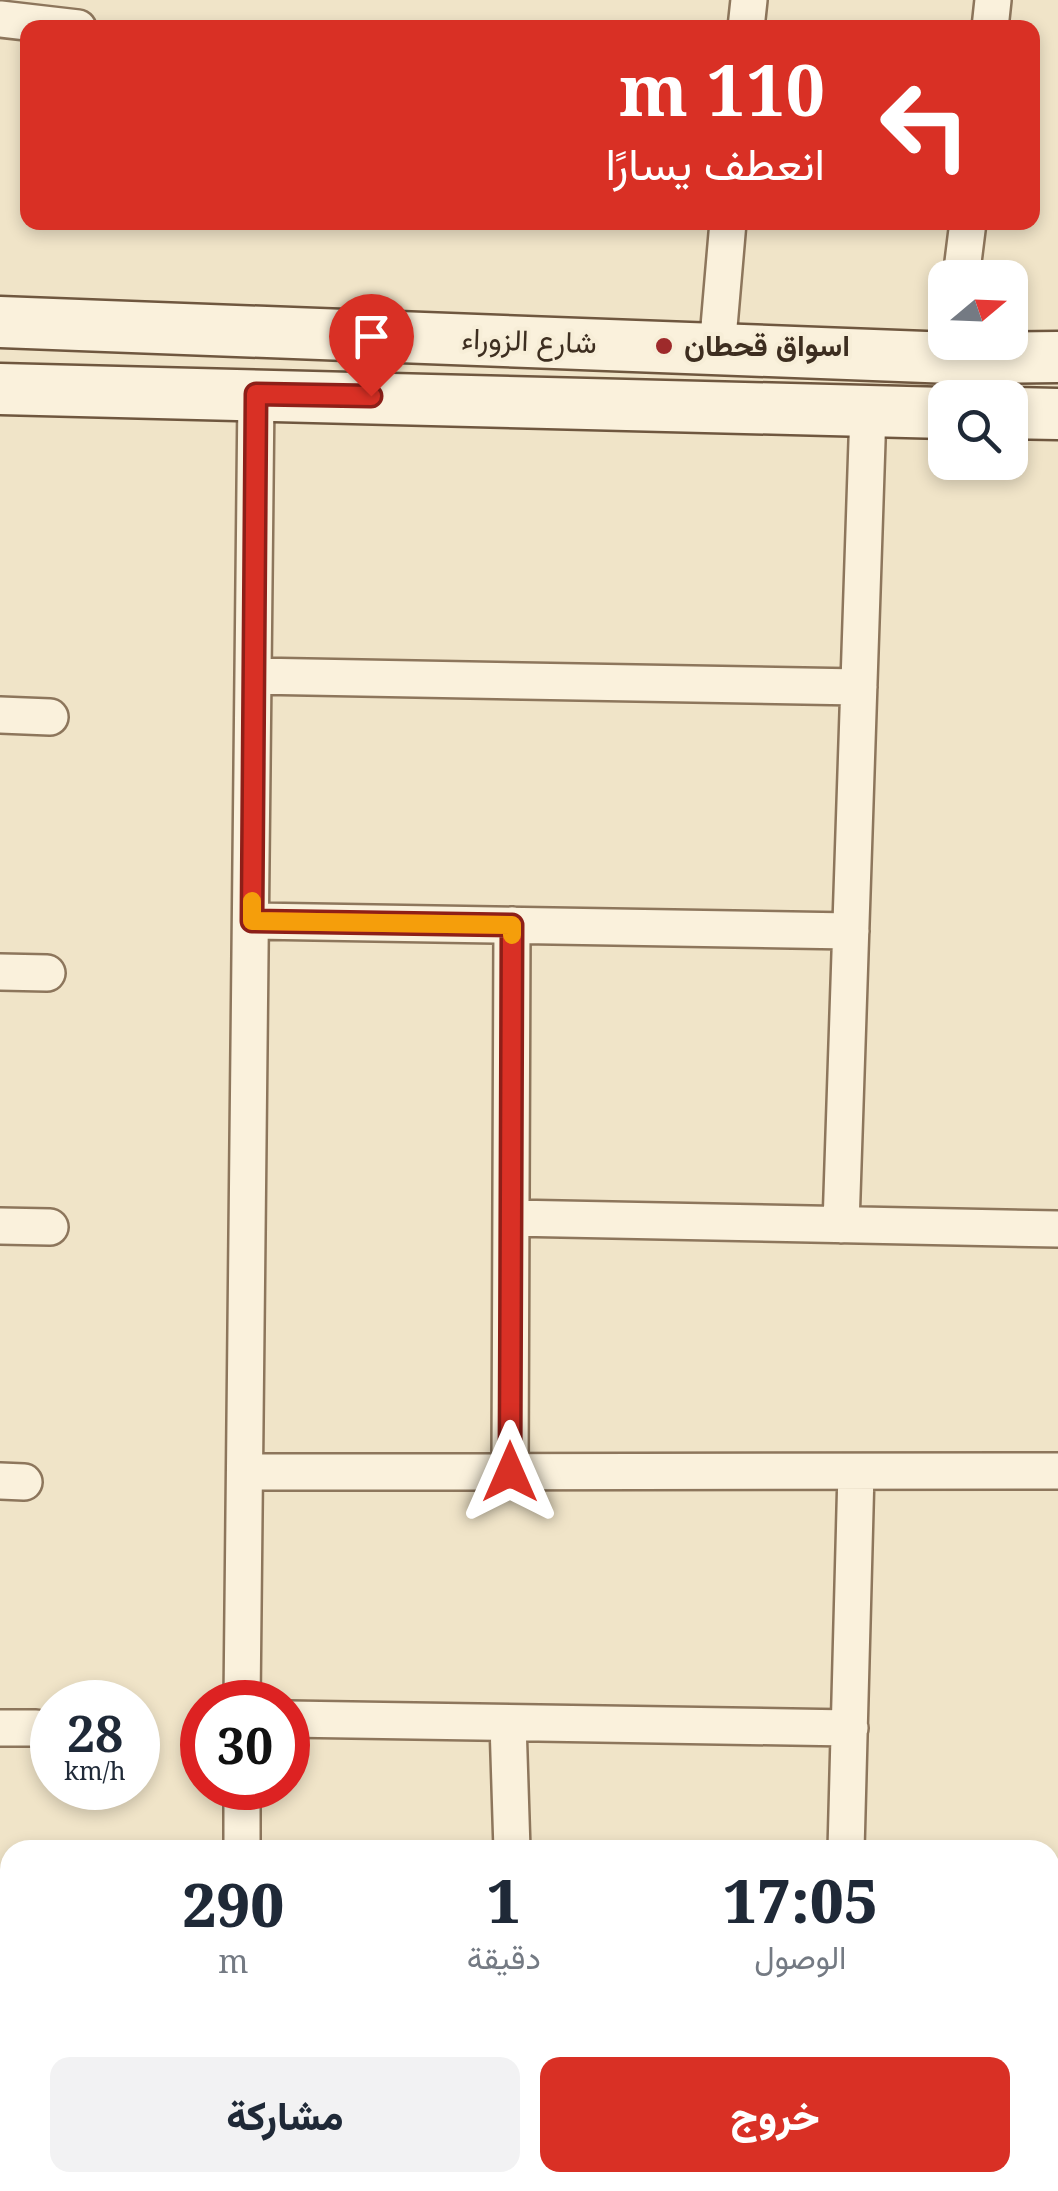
<!DOCTYPE html>
<html lang="ar">
<meta charset="utf-8">
<style>
body{margin:0;font-family:"Noto Serif",Vazirmatn,serif;background:#f2f2f3;color:#1f2937;direction:rtl;height:100vh;display:flex;flex-direction:column;font-size:38px;white-space:nowrap}
*{box-sizing:border-box;margin:0}
p{font-size:32px;color:#747a83}
.icon{flex:none;width:55px;height:55px;fill:none;stroke:currentColor;stroke-width:2;stroke-linecap:round;stroke-linejoin:round}
.map{position:relative;flex:1;overflow:hidden;direction:ltr}
.side{position:absolute;left:0px;top:1840px;width:1060px;height:352px;display:flex;flex-direction:column;background:#fff;border-radius:30px 30px 0 0;box-shadow:0 5px 15px #0003;direction:rtl}
.side>*{flex:none}
.banner{position:absolute;left:20px;top:20px;width:1020px;height:210px;border-radius:20px;box-shadow:0 5px 15px #0003;direction:rtl;background:#d93025;color:#fff;overflow:hidden}
.needle{width:65px;rotate:71deg}
.controls{position:absolute;left:928px;top:260px;display:grid;gap:20px}
.controls a{display:grid;place-items:center;width:100px;height:100px;border-radius:20px;background:#fff;box-shadow:0 5px 15px #0003;font-size:50px}
.speed{position:absolute;left:30px;top:1680px;display:flex;gap:20px;font-size:50px;font-weight:700;text-align:center}
.speed>*{display:grid;place-content:center;width:130px;height:130px;border-radius:50%;background:#fff;box-shadow:0 5px 15px #0003;line-height:1}
.speed small{font-size:25px;font-weight:400}
.speed .limit{border:15px solid #d22;background:#fff;color:#111}
.pin{position:absolute;display:grid;place-items:center;width:85px;height:85px;color:#fff;margin:-102px -42px;border-radius:50% 50% 50% 0;rotate:-45deg;box-shadow:0 0 10px #0007}
.pin .icon{rotate:45deg}
.me{position:absolute;width:110px;margin:-55px;rotate:0deg;stroke-linejoin:round;filter:drop-shadow(0 0 8px #0008)}
.turn{display:flex;align-items:center;gap:35px;height:210px;padding:0 50px;font-size:45px}
.turn .icon{width:130px;height:130px;stroke-width:2.5}
.turn b{display:block;font-size:70px;line-height:85px}
.eta{display:flex;justify-content:space-evenly;align-items:center;height:170px;text-align:center}
.eta b{font-size:60px;font-weight:800;line-height:70px}
.button{display:flex;gap:20px;margin-top:auto;padding:20px 50px}
.button a{flex:1;height:115px;border-radius:20px;background:#d93025;color:#fff;font-size:40px;font-weight:800;line-height:115px;text-align:center}
.button a+a{background:#f2f2f3;color:#1f2937}
.map>svg:first-child{display:block}
.lines{fill:none;stroke-linecap:round;stroke-linejoin:round}
.street-casing{stroke:#8d765c;stroke-width:40}
.secondary-casing{stroke:#6f573f;stroke-width:55}
.street{stroke:#faf1dc;stroke-width:35}
.secondary{stroke:#faf1dc;stroke-width:50}
.route-casing{stroke:#8d1f18;stroke-width:25}
.route{stroke:#d93025;stroke-width:18}
.slow{stroke:#f59e0b;stroke-width:18}
.poi-dot{fill:#9e2a2b;stroke:#f7eed8;stroke-width:4}
.labels{text-anchor:middle;stroke-width:8;stroke-linejoin:round;paint-order:stroke}
.street-label{font-size:30px;fill:#3d2e20;stroke:#f7eed8}
.poi-label{font-size:30px;font-weight:bold;fill:#3d2e20;stroke:#f7eed8;text-anchor:start}
</style>
<div class="map">
<svg width="1058" height="2191" viewBox="0 0 1058 2191">
<rect width="100%" height="100%" fill="#f0e4c8"/>
<g class="lines">
<g class="street-casing">
<path id="street" d="M0 19 78 28
M746 28 749 0
M990 28 993 0
M961 278 968 222
M717 350 728 222
M253 676 859 687
M0 715 50 717
M251 921 851 931
M0 972 47 973
M511 1218 1058 1229
M841 1225 868 411
M0 1226 50 1227
M246 1472 1058 1471
M510 1472 512 925
M0 1481 24 1482
M242 1702 256 394
M288 1719 850 1728
M508 1723 512 1850
M0 1728H36
M242 1850V1788
M846 1850 856 1472
M1050 2025H1058
M0 2138H10
M517 2182V2191
M240 2191V2182"/>
</g>
<g class="secondary-casing">
<path id="secondary" d="M0 322 952 358 1058 357
M0 389 945 413
M1010 413 1058 414"/>
</g>
<use href="#street" class="street"/>
<use href="#secondary" class="secondary"/>
</g>
<g class="lines">
<g class="route-casing">
<path id="route" d="M371 396 256 394 252 921 512 925 510 1472"/>
</g>
<use href="#route" class="route"/>
<path class="slow" d="M252 901V921L512 925V935"/>
</g>
<circle class="poi-dot" cx="664" cy="346" r="10"/>
<g class="labels">
<g class="street-label">
<text transform="translate(529 341) rotate(2)" y="10">شارع الزوراء</text>
</g>
<g class="poi-label">
<text x="684" y="356">اسواق قحطان</text>
</g>
</g>
</svg>
<div class="controls">
<a><svg class="needle" viewBox="-14 -14 28 28"><path d="M0-13l5 13h-10z" fill="#e53935"/><path d="M0 13l5-13h-10z" fill="#747a83"/></svg></a>
<a><svg class="icon" aria-label="search" viewBox="0 0 24 24"><circle cx="10" cy="10" r="6"/><path d="M15 15l6 6"/></svg></a>
</div>
<div class="speed"><div>28<small>km/h</small></div><div class="limit">30</div></div>
<div class="pin" style="left:371px;top:396px;background:#d93025"><svg class="icon" aria-label="arrive" viewBox="0 0 24 24"><path d="M6 21V4h12l-3 4 3 4H6"/></svg></div>
<svg class="me" style="left:510px;top:1472px" viewBox="-20 -20 40 40"><path d="M0-17L14 15 0 8-14 15z" fill="#d93025" stroke="#fff" stroke-width="4"/></svg>
<div class="banner">
<div class="turn"><svg class="icon" aria-label="left" viewBox="0 0 24 24"><path d="M17 20v-9H6M10 6l-5 5 5 5"/></svg><div><b>110 m</b>انعطف يسارًا</div></div>
</div>
<section class="side">
<div class="eta">
<div><b>17:05</b><p>الوصول</p></div>
<div><b>1</b><p>دقيقة</p></div>
<div><b>290</b><p>m</p></div>
</div>
<div class="button"><a>خروج</a><a>مشاركة</a></div>
</section>
</div>
